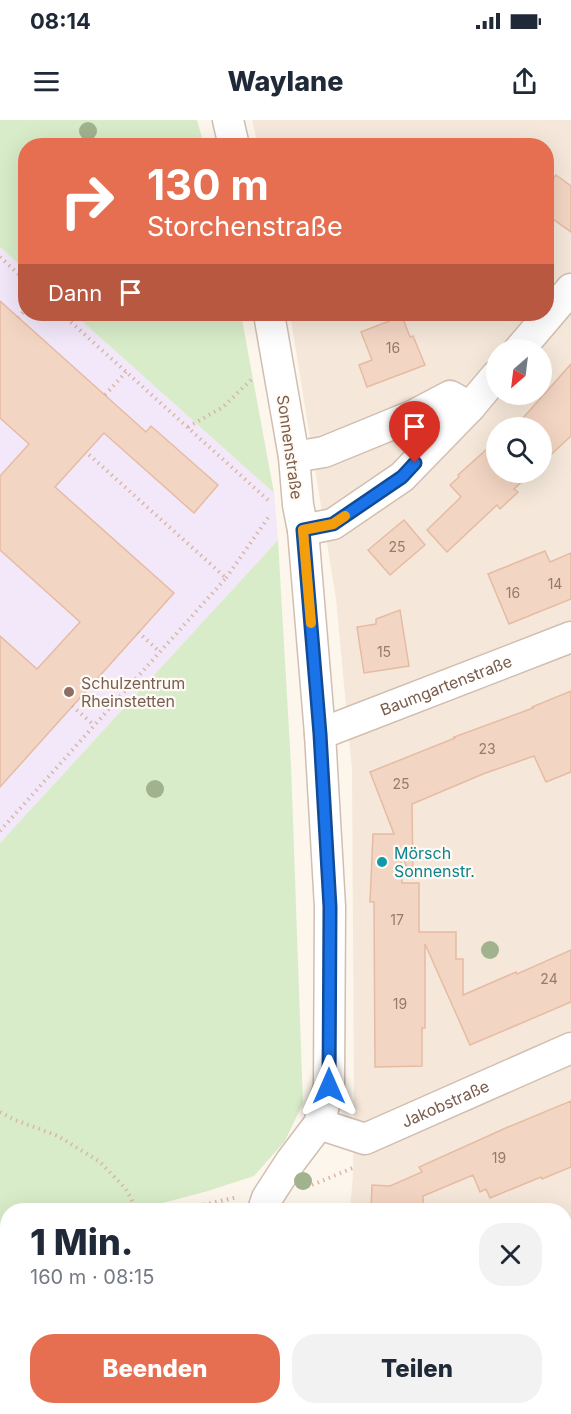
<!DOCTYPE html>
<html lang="de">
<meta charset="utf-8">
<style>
body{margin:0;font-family:Inter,sans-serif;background:#f2f2f3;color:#1f2937;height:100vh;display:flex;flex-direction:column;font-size:22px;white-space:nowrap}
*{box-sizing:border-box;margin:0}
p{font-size:20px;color:#747a83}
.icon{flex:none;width:33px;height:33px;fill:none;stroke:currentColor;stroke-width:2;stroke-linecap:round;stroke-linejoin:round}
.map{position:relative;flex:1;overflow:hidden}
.sheet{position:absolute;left:0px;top:1083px;width:572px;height:212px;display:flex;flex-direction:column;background:#fff;border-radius:24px 24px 0 0;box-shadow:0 6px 24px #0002}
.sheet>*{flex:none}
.guide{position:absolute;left:18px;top:18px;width:536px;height:183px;border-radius:24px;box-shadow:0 6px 24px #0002;background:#e76f51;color:#fff;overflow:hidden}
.needle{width:39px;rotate:208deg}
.fabs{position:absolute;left:486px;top:219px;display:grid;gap:12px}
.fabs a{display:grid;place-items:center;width:66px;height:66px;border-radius:50%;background:#fff;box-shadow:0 6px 24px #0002;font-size:30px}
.pin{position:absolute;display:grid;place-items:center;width:51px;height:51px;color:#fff;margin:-62px -26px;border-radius:50% 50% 50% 0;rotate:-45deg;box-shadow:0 0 6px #0007}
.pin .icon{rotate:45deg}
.me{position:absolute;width:66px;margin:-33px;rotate:0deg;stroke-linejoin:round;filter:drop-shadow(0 0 4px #0008)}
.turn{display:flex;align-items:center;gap:21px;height:126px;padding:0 30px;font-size:27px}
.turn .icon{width:78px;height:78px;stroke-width:2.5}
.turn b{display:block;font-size:42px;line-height:51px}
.then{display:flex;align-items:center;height:57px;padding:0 30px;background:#0003;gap:12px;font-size:22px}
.round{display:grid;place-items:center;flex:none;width:63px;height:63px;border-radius:24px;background:#f2f2f3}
.headline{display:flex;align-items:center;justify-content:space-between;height:102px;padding:0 30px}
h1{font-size:36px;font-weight:800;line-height:45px}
.cta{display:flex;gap:12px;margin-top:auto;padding:12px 30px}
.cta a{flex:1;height:69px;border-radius:24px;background:#e76f51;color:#fff;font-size:24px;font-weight:800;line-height:69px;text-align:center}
.cta a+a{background:#f2f2f3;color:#1f2937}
.status{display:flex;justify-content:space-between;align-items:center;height:42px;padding:0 30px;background:#fff;direction:ltr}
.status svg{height:16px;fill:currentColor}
header{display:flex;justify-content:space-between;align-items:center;height:78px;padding:0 30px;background:#fff;font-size:27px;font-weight:800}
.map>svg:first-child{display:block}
.residential{fill:#f5e8da;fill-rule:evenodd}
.education{fill:#f3e8fa}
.green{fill:#d8ecc9}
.building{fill:#f3d5c3;stroke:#e6bba3;stroke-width:1.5}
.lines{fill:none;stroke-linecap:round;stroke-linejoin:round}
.minor-casing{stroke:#d1beb0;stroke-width:33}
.path{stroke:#d9b8a5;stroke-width:4;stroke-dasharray:1.5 4.5;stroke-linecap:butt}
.minor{stroke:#fff;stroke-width:30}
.tree{fill:#a0b28e}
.route-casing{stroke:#114b97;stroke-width:15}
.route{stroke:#1a73e8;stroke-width:10}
.slow{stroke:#f59e0b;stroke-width:10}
.education-dot{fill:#8d6e63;stroke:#fffaf3;stroke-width:2}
.culture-dot{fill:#0f9aa8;stroke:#fffaf3;stroke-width:2}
.labels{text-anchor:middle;stroke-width:4.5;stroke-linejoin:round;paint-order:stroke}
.number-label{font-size:14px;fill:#987a6a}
.street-label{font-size:16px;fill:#7a5c4d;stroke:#fffaf3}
.education-label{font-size:16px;fill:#785e54;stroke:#fffaf3;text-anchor:start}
.culture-label{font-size:16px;fill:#0d838f;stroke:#fffaf3;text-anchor:start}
</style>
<div class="status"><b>08:14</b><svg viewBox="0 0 49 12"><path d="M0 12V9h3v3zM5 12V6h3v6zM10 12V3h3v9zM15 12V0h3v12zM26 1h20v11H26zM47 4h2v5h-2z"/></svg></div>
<header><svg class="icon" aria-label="menu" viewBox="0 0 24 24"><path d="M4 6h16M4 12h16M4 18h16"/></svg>Waylane<svg class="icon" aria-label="share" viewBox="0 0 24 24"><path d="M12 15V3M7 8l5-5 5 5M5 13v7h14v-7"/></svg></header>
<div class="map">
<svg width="571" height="1294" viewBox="0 0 571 1294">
<rect width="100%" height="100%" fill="#fdf6ec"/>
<path class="residential" d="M252 0H571V1125L564 1128V1090H350L353 1053 354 980 352 650 336 479 290 194H546V26L258 25ZM496 230H542V274H496ZM496 308H542V352H496Z"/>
<path class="education" d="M0 127 25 150 26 194H74L274 373 278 420 0 723Z"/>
<path class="green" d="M0 0H197L204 25 26 26 25 150 0 127Z
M74 194H241L274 373Z
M278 420 291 645 303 983 285 1021 254 1056 208 1071 136 1090H8L7 1128 0 1130V723Z
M7 1148 8 1287H207L205 1294H64L59 1292 0 1288V1150Z"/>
<path class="building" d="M556 55 571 66V112L546 94V68Z
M0 181 146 312 151 306 218 365 194 393 104 313 55 367 174 473 0 667V516L37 549 80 502 0 430V356L29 324 0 298Z
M402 196 410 217 413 216 425 245 367 267 359 245 372 240 361 212Z
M571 244V316L542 343V308H514Z
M496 321V352H532L514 369 518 372 500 389 497 385 447 432 427 410 461 377 450 365 459 357 458 355Z
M404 400 425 425 390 455 368 430Z
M545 431 550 442 571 433V479L509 504 488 454Z
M400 490 409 546 364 553 357 507 376 504V499Z
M571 571V652L546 662 534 636 483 654 412 684 413 757H411L401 733 402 763H419V812H456V839H463V875L516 852 517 854 571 830V882L470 925 425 824V908H422V946L375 947 374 782H370L373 714H394L370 652 455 618 454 617 533 588 532 587Z
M571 981V1047L542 1059 541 1057 490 1078 486 1069 480 1072 473 1055 423 1076V1090H371L372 1065 390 1066 422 1052 419 1047 508 1007Z"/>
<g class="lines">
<g class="minor-casing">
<g id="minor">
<path d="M228 0 234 26"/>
<path d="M519 230 571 169"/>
<path d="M294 337 324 332 412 296 450 276 470 287"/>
<path d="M303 410 333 404 402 357 470 287 496 256"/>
<path id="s1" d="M320 614 571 517"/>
<path id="s2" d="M319 1004 365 1019 571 928"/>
<path d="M263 1090 267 1078 291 1041 319 1004 329 966 330 787 320 614 303 410 298 385 294 337 269 194"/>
<path d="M234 1294 235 1287"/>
</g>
</g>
<path class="path" d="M0 137 26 161
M62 194 268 380
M18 198 26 189
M105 275 126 252
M188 307 223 287 252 259
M226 458 270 395
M138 512 160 532
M72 586 94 605
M0 711 226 458 86 332
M0 992 15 1000 58 1016 100 1042 126 1069 137 1090
M312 1065 355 1047
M180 1090 238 1077
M0 1140 8 1138"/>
<use href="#minor" class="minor"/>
</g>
<g class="tree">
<circle cx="88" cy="11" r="9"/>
<circle cx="155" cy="669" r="9"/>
<circle cx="490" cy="830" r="9"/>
<circle cx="303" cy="1061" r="9"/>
</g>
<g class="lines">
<g class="route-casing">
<path id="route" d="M329 966 330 787 320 614 303 410 333 404 402 357 415 343"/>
</g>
<use href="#route" class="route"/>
<path class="slow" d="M311 503 303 410 333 404 345 396"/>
</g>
<circle class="education-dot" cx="69" cy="572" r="6"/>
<circle class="culture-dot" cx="382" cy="742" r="6"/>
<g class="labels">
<g class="number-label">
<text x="393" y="233">16</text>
<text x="397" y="432">25</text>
<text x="555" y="469">14</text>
<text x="513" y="478">16</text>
<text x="384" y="537">15</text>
<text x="487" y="634">23</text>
<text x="401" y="669">25</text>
<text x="397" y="805">17</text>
<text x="549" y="864">24</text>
<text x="400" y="889">19</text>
<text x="499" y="1043">19</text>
</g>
<g class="street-label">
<text transform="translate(290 327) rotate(82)" y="6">Sonnenstraße</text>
<text dy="6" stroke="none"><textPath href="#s1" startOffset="135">Baumgartenstraße</textPath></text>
<text dy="6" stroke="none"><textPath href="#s2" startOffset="136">Jakobstraße</textPath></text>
</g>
<g class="education-label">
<text x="81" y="569">Schulzentrum<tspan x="81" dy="18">Rheinstetten</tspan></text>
</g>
<g class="culture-label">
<text x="394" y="739">Mörsch<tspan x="394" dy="18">Sonnenstr.</tspan></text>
</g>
</g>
</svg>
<div class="fabs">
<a><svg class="needle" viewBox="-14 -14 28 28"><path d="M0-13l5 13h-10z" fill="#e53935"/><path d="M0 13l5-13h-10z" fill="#747a83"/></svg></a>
<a><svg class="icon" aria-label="search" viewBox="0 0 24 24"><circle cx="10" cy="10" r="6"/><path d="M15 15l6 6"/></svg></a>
</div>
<div class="pin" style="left:415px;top:343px;background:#d93025"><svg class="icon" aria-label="arrive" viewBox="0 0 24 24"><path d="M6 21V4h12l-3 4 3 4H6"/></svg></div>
<svg class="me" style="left:329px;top:966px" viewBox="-20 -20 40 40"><path d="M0-17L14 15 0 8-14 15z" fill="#1a73e8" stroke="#fff" stroke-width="4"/></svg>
<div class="guide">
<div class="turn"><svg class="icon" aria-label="right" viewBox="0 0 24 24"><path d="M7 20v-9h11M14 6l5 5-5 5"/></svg><div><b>130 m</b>Storchenstraße</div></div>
<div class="then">Dann<svg class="icon" aria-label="arrive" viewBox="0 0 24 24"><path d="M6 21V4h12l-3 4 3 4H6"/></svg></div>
</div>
<section class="sheet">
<div class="headline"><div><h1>1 Min.</h1><p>160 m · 08:15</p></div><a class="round"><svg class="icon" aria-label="close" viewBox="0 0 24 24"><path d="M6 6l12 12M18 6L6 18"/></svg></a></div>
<div class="cta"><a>Beenden</a><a>Teilen</a></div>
</section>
</div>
